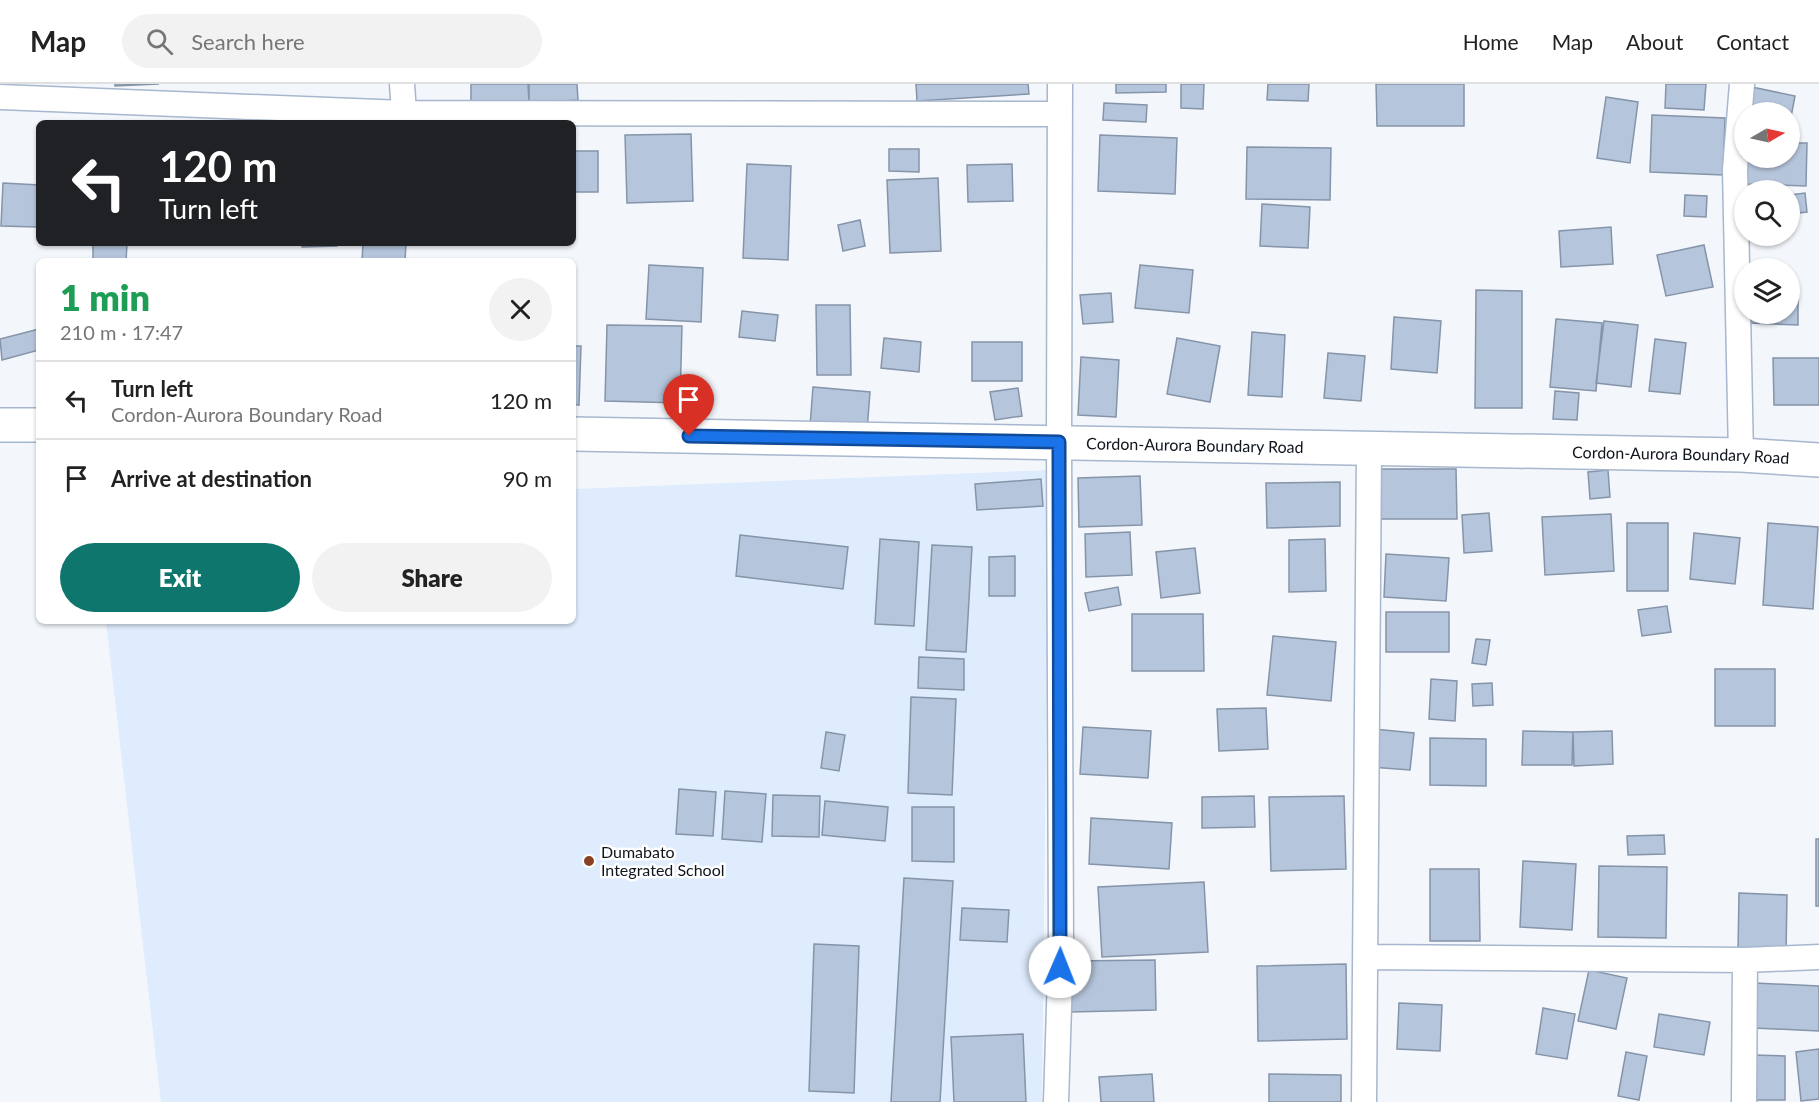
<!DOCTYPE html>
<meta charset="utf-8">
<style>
body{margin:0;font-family:Lato,sans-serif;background:#f2f2f2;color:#222;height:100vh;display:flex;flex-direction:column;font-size:22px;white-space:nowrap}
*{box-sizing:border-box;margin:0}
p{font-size:20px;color:#767676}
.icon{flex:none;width:33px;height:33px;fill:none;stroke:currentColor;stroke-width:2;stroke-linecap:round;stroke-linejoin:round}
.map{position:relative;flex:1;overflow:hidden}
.panel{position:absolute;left:36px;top:174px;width:540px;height:366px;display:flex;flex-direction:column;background:#fff;border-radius:9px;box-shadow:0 2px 4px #0004}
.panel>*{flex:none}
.banner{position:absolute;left:36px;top:36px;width:540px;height:126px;border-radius:9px;box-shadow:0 2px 4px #0004;background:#202124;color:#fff;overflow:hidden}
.needle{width:39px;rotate:81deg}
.controls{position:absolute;left:1734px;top:18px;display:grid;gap:12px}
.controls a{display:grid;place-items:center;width:66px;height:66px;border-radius:50%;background:#fff;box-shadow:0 2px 4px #0004;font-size:30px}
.pin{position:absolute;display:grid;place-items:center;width:51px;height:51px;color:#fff;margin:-62px -26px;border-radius:50% 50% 50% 0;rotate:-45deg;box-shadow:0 0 6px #0007}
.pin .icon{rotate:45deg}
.me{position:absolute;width:66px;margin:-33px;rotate:1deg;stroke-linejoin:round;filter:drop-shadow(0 0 4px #0008)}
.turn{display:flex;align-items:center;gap:21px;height:126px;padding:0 24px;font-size:27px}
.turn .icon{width:78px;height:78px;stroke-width:2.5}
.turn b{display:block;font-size:42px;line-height:51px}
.round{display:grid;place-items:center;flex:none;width:63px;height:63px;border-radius:32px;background:#f2f2f2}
.summary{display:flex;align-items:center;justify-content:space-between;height:102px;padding:0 24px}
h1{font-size:36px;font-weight:800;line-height:45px;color:#1e9e55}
.action{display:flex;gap:12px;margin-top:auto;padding:12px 24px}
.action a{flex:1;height:69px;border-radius:36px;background:#0f766e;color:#fff;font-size:24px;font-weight:800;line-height:69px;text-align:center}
.action a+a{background:#f2f2f2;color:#222}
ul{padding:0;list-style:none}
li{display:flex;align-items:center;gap:18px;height:78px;padding:0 24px;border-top:2px solid #e0e0e0}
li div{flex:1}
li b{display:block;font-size:22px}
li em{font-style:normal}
header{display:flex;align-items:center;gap:36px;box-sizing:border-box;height:84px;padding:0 30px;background:#fff;border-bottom:2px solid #e0e0e0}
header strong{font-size:28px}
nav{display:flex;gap:33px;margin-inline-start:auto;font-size:21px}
.search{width:420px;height:54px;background:#f2f2f2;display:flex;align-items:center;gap:15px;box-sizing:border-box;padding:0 21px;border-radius:33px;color:#767676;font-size:22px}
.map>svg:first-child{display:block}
.built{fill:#dfecfd}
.building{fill:#b5c5db;stroke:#8594a9;stroke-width:1.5}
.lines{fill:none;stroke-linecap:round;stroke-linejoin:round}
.street-casing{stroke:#a7b7cd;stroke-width:27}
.primary-casing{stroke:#a7b7cd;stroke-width:36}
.street{stroke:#fff;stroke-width:24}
.primary{stroke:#fff;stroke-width:33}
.route-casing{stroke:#114b97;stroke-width:15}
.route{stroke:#1a73e8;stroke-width:10}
.poi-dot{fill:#894023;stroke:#fff;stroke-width:2}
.labels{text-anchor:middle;stroke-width:5;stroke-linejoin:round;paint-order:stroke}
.street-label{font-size:16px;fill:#0f151d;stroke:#fff}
.poi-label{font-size:16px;fill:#0f151d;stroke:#fff;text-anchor:start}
</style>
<header>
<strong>Map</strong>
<div class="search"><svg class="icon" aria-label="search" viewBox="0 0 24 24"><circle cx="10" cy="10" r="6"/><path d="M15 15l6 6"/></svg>Search here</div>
<nav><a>Home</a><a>Map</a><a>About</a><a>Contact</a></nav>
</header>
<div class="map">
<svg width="1819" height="1018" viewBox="0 0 1819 1018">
<rect width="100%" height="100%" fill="#f3f7fc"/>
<path class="built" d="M1049 386 1042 1018H161L106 537H573V405Z"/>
<path class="building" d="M115 0H159L115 2Z
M471 0H529V21H471Z
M528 0H577L578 16 529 19Z
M916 0H1028L1029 10 917 17Z
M1116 0H1166V8L1116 9Z
M1181 0H1204L1203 25 1181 24Z
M1268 0H1309L1308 17 1267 16Z
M1376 0H1464V42H1377Z
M1666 0H1706L1704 26 1665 24Z
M1747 2 1795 12 1790 38V28H1744Z
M1606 13 1638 18 1630 79 1597 74Z
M1104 19 1147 21 1146 38 1103 36Z
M1652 31 1725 34 1723 91 1650 88Z
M691 50 693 117 627 119 625 51Z
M1100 51 1177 54 1175 110 1098 107Z
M1790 59H1807L1806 102 1744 100 1745 74H1790Z
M1247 63 1331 64 1330 116 1246 115Z
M889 65H919V88L889 87Z
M573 67H598V108H573Z
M747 80 791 82 788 176 743 174Z
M1012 80 1013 117 968 118 967 81Z
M938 94 941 167 890 169 887 96Z
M3 99 39 101 37 143 1 142Z
M1805 109 1807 128 1790 130V111Z
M1685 111 1707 112 1706 133 1684 132Z
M1262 120 1310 123 1308 164 1260 162Z
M860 136 865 162 843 167 838 141Z
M1611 143 1613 180 1561 183 1559 147Z
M302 159H337V162L302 163Z
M363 159H406L405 177H362Z
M93 160H127L126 177H93Z
M1704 161 1713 203 1666 212 1657 171Z
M649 181 703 184 701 238 646 235Z
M1140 181 1193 186 1189 229 1135 224Z
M1476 206 1522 207V324H1475Z
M1111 209 1113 238 1083 240 1080 211Z
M1790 211H1798V241L1751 239V230H1790Z
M816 221H850L851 291H817Z
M742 227 778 231 775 257 739 253Z
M1394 233 1441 237 1437 289 1391 285Z
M1556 235 1602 239 1596 307 1550 303Z
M1604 237 1638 241 1631 303 1596 299Z
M607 241 682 242 680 319 605 317Z
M39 245V266L2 276 0 255Z
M1252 248 1285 251 1282 313 1248 311Z
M884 254 921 258 919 288 881 284Z
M1177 254 1220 262 1210 318 1167 310Z
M1655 255 1686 259 1680 310 1649 307Z
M972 258H1022V297H972Z
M573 262H581L579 321 573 320Z
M1328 269 1365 272 1361 317 1324 314Z
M1081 273 1119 276 1116 333 1078 331Z
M1773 274H1819V321H1774Z
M813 303 870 308 867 347 810 342Z
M1018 304 1022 332 995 336 990 308Z
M1555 307 1579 309 1577 336 1553 335Z
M1378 385H1456L1457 435H1378Z
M1608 386 1610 413 1590 415 1588 388Z
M1140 392 1142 441 1079 443 1078 394Z
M1041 395 1043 422 977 426 975 400Z
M1340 398V442L1267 444 1266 399Z
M1489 429 1492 467 1464 469 1462 431Z
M1611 430 1614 487 1545 491 1542 433Z
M1627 439H1668V507H1627Z
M1768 439 1818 443 1813 525 1763 521Z
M1130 448 1132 491 1086 493 1085 450Z
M1694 449 1740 454 1735 500 1690 495Z
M740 451 848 463 843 505 736 492Z
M880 455 919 458 914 542 875 540Z
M1325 455 1326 507 1289 508V456Z
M932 461 972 463 966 568 926 566Z
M1195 464 1200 509 1161 514 1156 468Z
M1386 470 1449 474 1446 517 1384 513Z
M1015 472V512H989V473Z
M1118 503 1121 521 1089 527 1085 509Z
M1667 522 1671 548 1642 552 1638 526Z
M1386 528H1449V568H1386Z
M1132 530H1203L1204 587H1132Z
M1273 552 1336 558 1331 617 1267 611Z
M1476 555 1490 556 1486 581 1472 579Z
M919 573 964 575V606L918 604Z
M1715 585H1775V642H1715Z
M1431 595 1457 597 1455 637 1429 635Z
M1492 599 1493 621 1473 622 1472 600Z
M911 613 956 615 952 711 908 709Z
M1266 624 1268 665 1219 667 1217 625Z
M1083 643 1151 647 1148 694 1080 690Z
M1374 645 1414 649 1410 686 1371 683Z
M1523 647 1573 648 1572 681H1522Z
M1612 647 1613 680 1574 682 1573 648Z
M826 648 845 651 839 687 821 684Z
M1430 654 1486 655V702L1430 701Z
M679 705 716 708 713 752 676 750Z
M725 707 766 710 762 758 722 755Z
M773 711 820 712 819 753 772 752Z
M1254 712 1255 743 1202 744V713Z
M1344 712 1346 785 1271 787 1269 713Z
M825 717 888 723 885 757 822 751Z
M912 723H954V778L912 777Z
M1091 734 1172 739 1169 785 1089 780Z
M1664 751 1665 770 1628 771 1627 752Z
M1816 755H1819V822H1816Z
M1523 777 1576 780 1572 846 1520 843Z
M1599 782 1667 783 1666 854 1598 853Z
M1430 785H1479L1480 857H1430Z
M904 794 953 797 940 1018H891Z
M1204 798 1208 868 1102 873 1098 803Z
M1739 809 1787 811 1786 869 1738 867Z
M962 824 1009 826 1007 858 960 856Z
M814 860 859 862 854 1009 809 1007Z
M1155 876 1156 926 1070 928V877Z
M1346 880 1347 955 1258 957 1257 882Z
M1589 886 1627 894 1616 945 1578 937Z
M1755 899 1819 902V947L1754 944Z
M1399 919 1442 921 1440 967 1397 965Z
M1543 924 1575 930 1567 975 1536 970Z
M1659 930 1710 938 1704 971 1654 963Z
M1023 950 1026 1018H954L951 953Z
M1819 965V1015L1801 1017 1796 968Z
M1626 968 1647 972 1639 1016 1618 1012Z
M1753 971 1785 972V1016H1753Z
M1152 990 1154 1018H1101L1099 993Z
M1269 990 1341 991V1018H1269Z"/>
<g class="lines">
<g class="street-casing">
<path id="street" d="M402 0 404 29
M0 13 404 29 1059 30
M1741 371 1735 85 1742 0
M1366 873 1745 876 1819 873
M1056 1018 1061 860 1059 358 1060 0
M1364 1018 1369 365
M1744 1018 1745 876"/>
</g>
<g class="primary-casing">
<g id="primary">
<path d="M0 341H39"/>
<path id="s1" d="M573 350 1741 371 1819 376"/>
</g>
</g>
<use href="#street" class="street"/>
<use href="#primary" class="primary"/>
</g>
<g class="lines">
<g class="route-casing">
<path id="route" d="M689 352 1059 358 1060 883"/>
</g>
<use href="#route" class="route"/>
</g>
<circle class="poi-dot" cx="589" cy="777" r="6"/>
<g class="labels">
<g class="street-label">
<text dy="6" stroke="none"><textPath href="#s1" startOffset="622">Cordon-Aurora Boundary Road</textPath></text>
<text dy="6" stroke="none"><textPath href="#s1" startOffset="1108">Cordon-Aurora Boundary Road</textPath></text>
</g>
<g class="poi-label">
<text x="601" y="774">Dumabato<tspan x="601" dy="18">Integrated School</tspan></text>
</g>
</g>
</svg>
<div class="controls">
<a><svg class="needle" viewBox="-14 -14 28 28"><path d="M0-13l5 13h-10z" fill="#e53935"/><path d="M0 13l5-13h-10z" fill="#767676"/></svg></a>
<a><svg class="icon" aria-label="search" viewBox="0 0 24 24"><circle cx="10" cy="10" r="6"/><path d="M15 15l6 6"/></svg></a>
<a><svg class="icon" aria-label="layers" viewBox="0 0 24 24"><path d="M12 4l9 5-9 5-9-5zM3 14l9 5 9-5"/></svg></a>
</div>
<div class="pin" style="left:689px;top:352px;background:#d93025"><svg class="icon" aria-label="arrive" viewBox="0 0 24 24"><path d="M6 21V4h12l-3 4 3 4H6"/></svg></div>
<svg class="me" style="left:1060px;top:883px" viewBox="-20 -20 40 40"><circle r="19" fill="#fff"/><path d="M0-13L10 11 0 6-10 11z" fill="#1a73e8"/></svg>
<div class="banner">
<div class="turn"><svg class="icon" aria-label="left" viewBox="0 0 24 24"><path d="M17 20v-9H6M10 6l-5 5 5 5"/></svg><div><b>120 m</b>Turn left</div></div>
</div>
<section class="panel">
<div class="summary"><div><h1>1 min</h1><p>210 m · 17:47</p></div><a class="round"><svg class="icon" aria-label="close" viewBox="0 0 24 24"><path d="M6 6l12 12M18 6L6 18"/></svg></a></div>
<ul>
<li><svg class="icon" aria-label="left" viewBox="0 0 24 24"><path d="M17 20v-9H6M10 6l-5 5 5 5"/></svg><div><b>Turn left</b><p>Cordon-Aurora Boundary Road</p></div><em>120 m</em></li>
<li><svg class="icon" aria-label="arrive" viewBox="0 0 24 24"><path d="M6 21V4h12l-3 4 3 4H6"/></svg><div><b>Arrive at destination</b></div><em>90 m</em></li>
</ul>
<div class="action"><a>Exit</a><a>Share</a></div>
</section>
</div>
